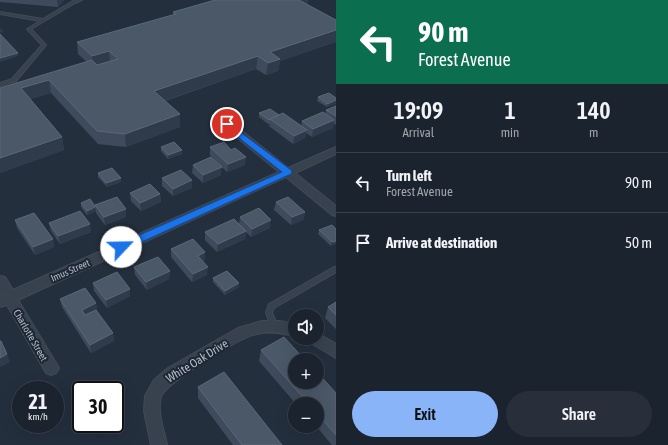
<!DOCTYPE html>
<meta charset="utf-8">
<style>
body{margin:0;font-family:"Asap Condensed",sans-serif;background:#282f3a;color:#f1f3f6;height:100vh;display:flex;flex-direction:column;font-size:15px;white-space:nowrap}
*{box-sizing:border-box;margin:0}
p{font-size:13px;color:#a0a4aa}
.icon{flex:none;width:22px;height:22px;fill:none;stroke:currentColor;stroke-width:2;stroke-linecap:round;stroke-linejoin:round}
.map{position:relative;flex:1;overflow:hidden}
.panel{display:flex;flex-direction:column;background:#1b232e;width:332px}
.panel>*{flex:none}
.hud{background:#0b6e4f;color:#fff;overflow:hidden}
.controls{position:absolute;left:288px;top:309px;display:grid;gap:8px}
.controls a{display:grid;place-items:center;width:36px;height:36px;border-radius:50%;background:#1b232e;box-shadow:0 4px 16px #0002,0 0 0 1px #39404a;font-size:20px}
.speed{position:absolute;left:12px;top:381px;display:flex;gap:8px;font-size:20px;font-weight:700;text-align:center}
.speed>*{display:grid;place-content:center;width:52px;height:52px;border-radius:50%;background:#1b232e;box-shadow:0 4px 16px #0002,0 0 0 1px #39404a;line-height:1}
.speed small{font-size:10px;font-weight:400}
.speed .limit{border:2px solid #111;border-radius:6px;background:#fff;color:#111}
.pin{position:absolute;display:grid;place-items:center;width:34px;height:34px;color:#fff;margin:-17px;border:2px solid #fff;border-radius:50%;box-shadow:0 1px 4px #0007}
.me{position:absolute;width:44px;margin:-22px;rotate:66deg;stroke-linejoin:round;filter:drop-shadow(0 0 3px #0008)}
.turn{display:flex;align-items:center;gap:14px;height:84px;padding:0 16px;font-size:18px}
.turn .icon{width:52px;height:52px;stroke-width:2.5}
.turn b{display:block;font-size:28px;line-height:34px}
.eta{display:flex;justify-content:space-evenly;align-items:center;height:68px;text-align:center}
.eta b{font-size:24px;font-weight:600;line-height:28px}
.action{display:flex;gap:8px;margin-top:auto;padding:8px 16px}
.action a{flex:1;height:46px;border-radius:24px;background:#8ab4f8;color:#111;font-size:16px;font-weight:600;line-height:46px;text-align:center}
.action a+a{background:#282f3a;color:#f1f3f6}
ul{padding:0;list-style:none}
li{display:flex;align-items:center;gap:12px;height:60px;padding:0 16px;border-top:1px solid #39404a}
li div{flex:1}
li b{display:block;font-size:15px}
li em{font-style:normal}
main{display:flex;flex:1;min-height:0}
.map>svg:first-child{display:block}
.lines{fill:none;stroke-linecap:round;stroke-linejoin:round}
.lane-casing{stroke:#414a57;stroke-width:2}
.street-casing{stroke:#414a57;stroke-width:2}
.lane{fill:#38414e;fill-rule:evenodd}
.street{fill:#38414e;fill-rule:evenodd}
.wall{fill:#3f4b5c}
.shaded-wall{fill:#2f3b4b}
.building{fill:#4b5868;stroke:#5c6777}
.route{fill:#1a73e8;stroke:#114b97}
.labels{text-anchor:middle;stroke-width:4;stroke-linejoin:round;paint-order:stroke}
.street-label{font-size:10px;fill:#b4bcc9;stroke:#1d2633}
.near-street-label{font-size:12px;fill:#b4bcc9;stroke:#1d2633}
</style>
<main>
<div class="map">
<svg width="336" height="445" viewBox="0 0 336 445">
<rect width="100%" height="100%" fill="#242f3e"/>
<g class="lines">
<g class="lane-casing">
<path id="lane" d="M76 0H82L75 3 31 29 46 45 16 81 0 86V83L12 79 42 45 27 29 40 21 0 14V12L43 19 73 1Z
M334 267H336V272L274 308 272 312 278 327 277 329 274 330 271 329 266 312 269 304Z"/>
</g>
<g class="street-casing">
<path id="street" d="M227 121 231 122 288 168 336 147V154L295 173 336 206V216L332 215 286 177 18 300 59 368 56 373 51 375 46 373 7 305 0 307V296L1 295 0 293V276L5 277 13 290 279 172 223 126 222 124 223 122Z
M262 321H280L295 324V336C284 334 273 331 262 333 257 334 251 335 247 337 233 343 164 384 161 397 157 412 164 430 167 445H151L144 411 145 396 154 380 168 368 238 328Z
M317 333 336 344V358L309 342 307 338H317Z"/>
</g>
<use href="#lane" class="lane"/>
<use href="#street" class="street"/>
</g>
<path class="wall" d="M0 0H64L58 7 0 2Z
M308 3 306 4 336 20V42L280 61 278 71 266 75 256 69 165 101 180 127 126 147 98 144 51 93 30 99 62 137 64 150 0 173V88L87 62 78 54 77 42 173 15V12Z
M318 97 336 98 327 107 317 101Z
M336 106V125L334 123 333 128 312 137 306 133 305 138 293 144 269 126 270 124H268L259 117V113L279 115 301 126 302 121 325 114 326 110Z
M161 147 182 150V154L168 159 161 151Z
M210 147 245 165 227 172 210 155Z
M193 165 221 175 203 183 192 173Z
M98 173 121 182 107 187 98 177Z
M162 178 192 188 173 196 162 186Z
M130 193 160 194 161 202 141 211 131 201Z
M276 202 305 212 303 220 291 225 274 210Z
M81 203 95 206 126 217 105 225 96 213V211L87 215 81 207Z
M240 217 270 228 251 237 246 232 245 239 217 252 205 240V232L239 224Z
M15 220 53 239 54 247 35 255 17 228Z
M49 223 91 232 60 244 51 231Z
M336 229 331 246 318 234 319 230Z
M171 249 205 252V260L202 261 207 275 192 282 171 257Z
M134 267 170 271 169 279 147 290 135 275Z
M213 278 239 283V287L225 295 213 282Z
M93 283 130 289V296L107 308 94 291Z
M60 299 96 303 97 311 113 333 114 341 91 353 62 307Z
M336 302V329L325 318 328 307Z
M261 350 336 393V445H332L316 426H317V404H296L259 361Z
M198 387 282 445H233L198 398Z"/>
<path class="shaded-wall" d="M57 0H64L58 7Z
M292 0H308V3L291 8Z
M0 29H2L3 32 0 33Z
M336 30V42L280 61 278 71 266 75 268 63 270 52Z
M109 51 110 63 93 68 92 56Z
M18 53V56L0 62V58Z
M258 56 256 69 154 104V91Z
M49 80 51 93 23 101 21 88Z
M336 100V104L327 107V104Z
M180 114V127L126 147 125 134Z
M334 120 333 128 312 137 313 129Z
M307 130 305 138 293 144 294 136Z
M62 137 64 150 0 173V158Z
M182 150V154L168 159V155Z
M246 157 245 165 227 172 228 164Z
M222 167 221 175 203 183V175Z
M121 178V182L107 187 106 183Z
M192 180V188L173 196V189Z
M160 194 161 202 141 211 140 203Z
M95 207 96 211 87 215V211Z
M126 209V217L105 225 104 217Z
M305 212 303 220 291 225 292 217Z
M271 220 270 228 251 237 252 229Z
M90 224 91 232 60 244 58 236Z
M246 231 245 239 217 252 218 244Z
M53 239 54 247 35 255 33 247Z
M336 241V244L331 246 332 242Z
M205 252V260L197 264 198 256Z
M208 267 207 275 192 282 193 274Z
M170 271 169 279 147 290 146 282Z
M239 283V287L225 295V291Z
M130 289V296L107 308 106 300Z
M96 303 97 311 83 318 82 310Z
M113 333 114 341 91 353 90 345Z
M7 354 10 362 0 367V358Z"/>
<path class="building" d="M215 0H299L336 20V30L270 52 280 59 268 63 258 56 154 91 180 114 125 134 97 131 49 80 21 88 62 137 0 158V88L92 60 97 65 118 59 109 51 92 56 77 42 176 14 173 12Z
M0 34 18 53 0 58Z
M329 93 336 98V100L327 104 318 97Z
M336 106V116L326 110Z
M270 109 279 115 270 119V120H269L259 113Z
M323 112 334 120 313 129 302 121Z
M283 113 307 130 294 136 270 119Z
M174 142 182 150 168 155 161 147Z
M224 142 231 150 235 148 246 157 228 164 210 147Z
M211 157 222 167 203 175 193 165Z
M112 168 121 178 106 183 98 173Z
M181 170 192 180 173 189 162 178Z
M150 184 160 194 140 203 130 193Z
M117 197 126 209 104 217 95 205Z
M288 197 305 212 292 217 276 202Z
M90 199 95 206V207L87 211 81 203Z
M259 208 271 220 252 229 240 217Z
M80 211 90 224 58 236 49 223Z
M34 213 53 239 33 247 15 220Z
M234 219 246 231 218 244 205 232Z
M332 225 336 229V241L332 242 319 230Z
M193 239 205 252 198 256 208 267 193 274 171 249Z
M158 257 170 271 146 282 134 267Z
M227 271 239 283 225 291 213 278Z
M117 272 130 289 106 300 93 283Z
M85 288 96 303 82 310 85 315 96 310 113 333 90 345 60 299Z
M336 302V315L328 307Z
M284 337 305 360H295V382H317V372L336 393V435L317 413V404H309L261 350Z
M0 341H1L7 354 0 358Z
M224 372 282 445H242L198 387Z"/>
<path class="route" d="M227 122 291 170 292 172 291 174 124 250H117L116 247 117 245 282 172 224 126V123Z"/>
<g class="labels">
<g class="street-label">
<text transform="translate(70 270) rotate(-24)" y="4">Imus Street</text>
<text transform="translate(31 335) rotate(60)" y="4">Charlotte Street</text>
</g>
<g class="near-street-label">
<text transform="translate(197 361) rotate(-32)" y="4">White Oak Drive</text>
</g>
</g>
</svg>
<div class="controls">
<a><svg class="icon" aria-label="sound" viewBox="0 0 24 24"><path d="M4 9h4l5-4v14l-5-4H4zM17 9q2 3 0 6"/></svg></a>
<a>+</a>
<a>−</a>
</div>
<div class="speed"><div>21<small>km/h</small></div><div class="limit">30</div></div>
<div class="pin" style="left:227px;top:124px;background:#d93025"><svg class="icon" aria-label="arrive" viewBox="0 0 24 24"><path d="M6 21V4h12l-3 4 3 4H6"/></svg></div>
<svg class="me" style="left:121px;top:247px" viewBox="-20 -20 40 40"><circle r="19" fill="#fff"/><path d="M0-13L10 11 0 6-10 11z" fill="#1a73e8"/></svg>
</div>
<section class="panel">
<div class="hud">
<div class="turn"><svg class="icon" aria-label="left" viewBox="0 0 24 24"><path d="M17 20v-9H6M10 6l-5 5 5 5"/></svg><div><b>90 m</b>Forest Avenue</div></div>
</div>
<div class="eta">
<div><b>19:09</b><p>Arrival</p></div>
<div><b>1</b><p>min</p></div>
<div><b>140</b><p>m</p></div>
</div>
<ul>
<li><svg class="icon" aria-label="left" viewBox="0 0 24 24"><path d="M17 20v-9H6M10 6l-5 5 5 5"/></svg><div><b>Turn left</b><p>Forest Avenue</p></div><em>90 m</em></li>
<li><svg class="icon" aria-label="arrive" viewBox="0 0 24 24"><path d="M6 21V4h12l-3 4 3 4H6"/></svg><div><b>Arrive at destination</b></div><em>50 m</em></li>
</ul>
<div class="action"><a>Exit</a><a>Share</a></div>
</section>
</main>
